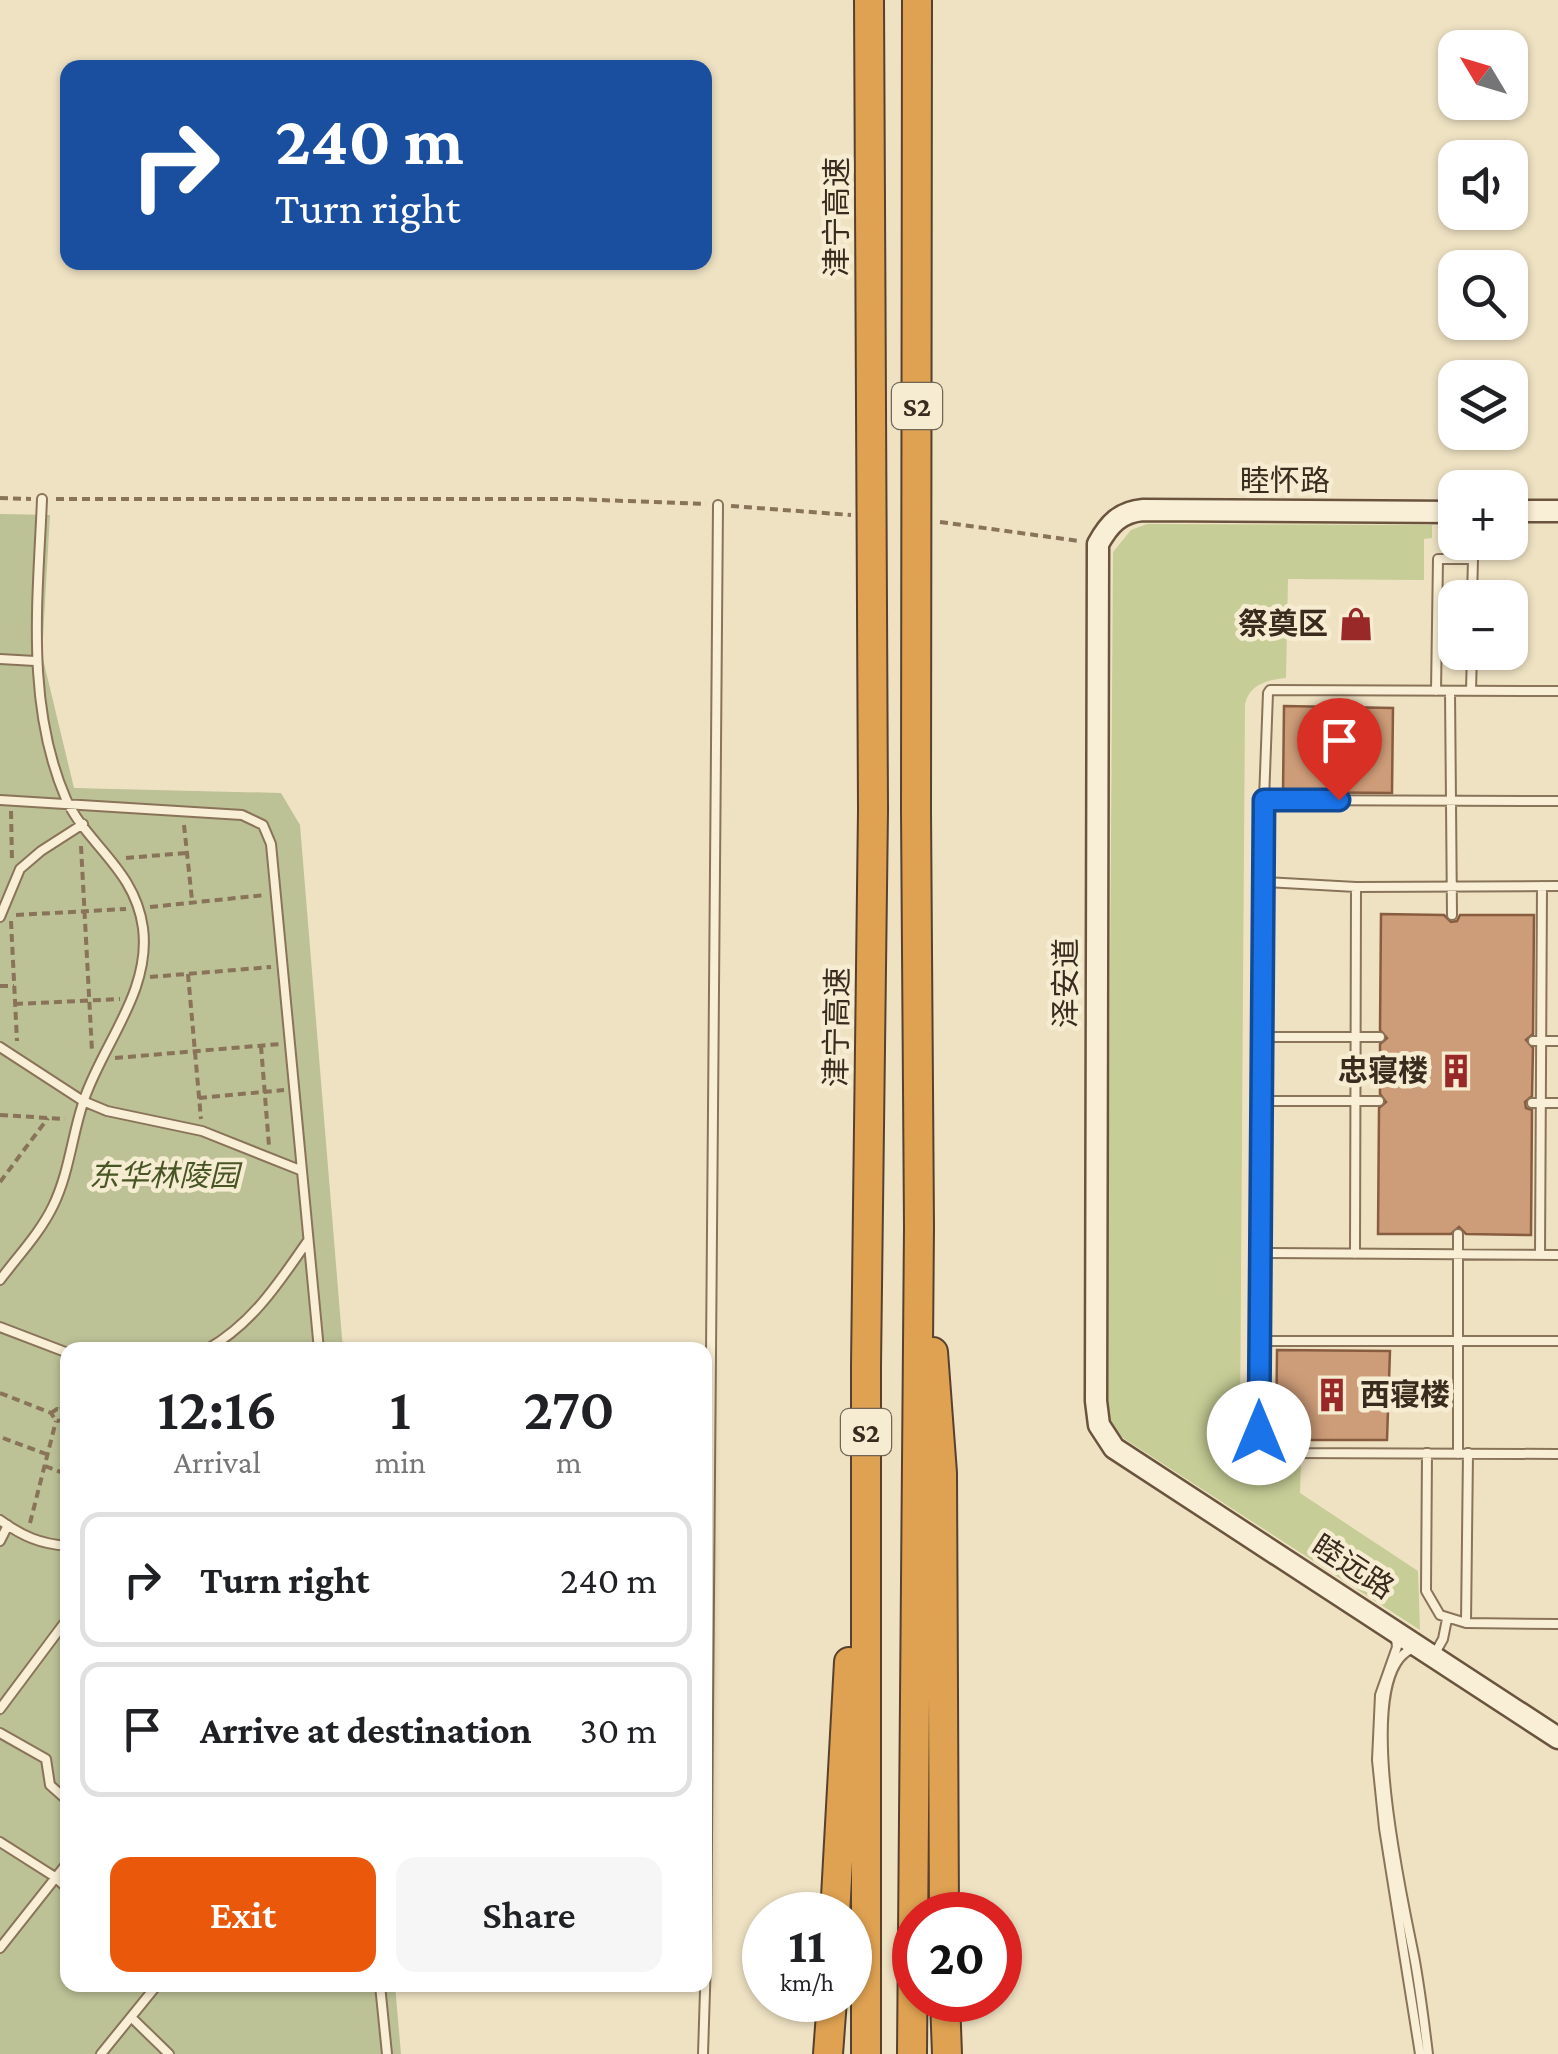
<!DOCTYPE html>
<meta charset="utf-8">
<style>
body{margin:0;font-family:"Crimson Pro","Noto Sans SC",serif;background:#f6f6f6;color:#202124;height:100vh;display:flex;flex-direction:column;font-size:38px;white-space:nowrap}
*{box-sizing:border-box;margin:0}
p{font-size:32px;color:#757577}
.icon{flex:none;width:55px;height:55px;fill:none;stroke:currentColor;stroke-width:2;stroke-linecap:round;stroke-linejoin:round}
.map{position:relative;flex:1;overflow:hidden}
.side{position:absolute;left:60px;top:1342px;width:652px;height:650px;display:flex;flex-direction:column;background:#fff;border-radius:20px;box-shadow:0 2px 8px #0004}
.side>*{flex:none}
.guide{position:absolute;left:60px;top:60px;width:652px;height:210px;border-radius:20px;box-shadow:0 2px 8px #0004;background:#1a4fa0;color:#fff;overflow:hidden}
.needle{width:65px;rotate:308deg}
.buttons{position:absolute;left:1438px;top:30px;display:grid;gap:20px}
.buttons a{display:grid;place-items:center;width:90px;height:90px;border-radius:20px;background:#fff;box-shadow:0 2px 8px #0004;font-size:50px}
.speed{position:absolute;left:742px;top:1892px;display:flex;gap:20px;font-size:50px;font-weight:700;text-align:center}
.speed>*{display:grid;place-content:center;width:130px;height:130px;border-radius:50%;background:#fff;box-shadow:0 2px 8px #0004;line-height:1}
.speed small{font-size:25px;font-weight:400}
.speed .limit{border:15px solid #d22;background:#fff;color:#111}
.pin{position:absolute;display:grid;place-items:center;width:85px;height:85px;color:#fff;margin:-102px -42px;border-radius:50% 50% 50% 0;rotate:-45deg;box-shadow:0 0 10px #0007}
.pin .icon{rotate:45deg}
.me{position:absolute;width:110px;margin:-55px;rotate:0deg;stroke-linejoin:round;filter:drop-shadow(0 0 8px #0008)}
.turn{display:flex;align-items:center;gap:35px;height:210px;padding:0 50px;font-size:45px}
.turn .icon{width:130px;height:130px;stroke-width:2.5}
.turn b{display:block;font-size:70px;line-height:85px}
.eta{display:flex;justify-content:space-evenly;align-items:center;height:170px;text-align:center}
.eta b{font-size:60px;font-weight:600;line-height:70px}
.cta{display:flex;gap:20px;margin-top:auto;padding:20px 50px}
.cta a{flex:1;height:115px;border-radius:20px;background:#ea580c;color:#fff;font-size:40px;font-weight:600;line-height:115px;text-align:center}
.cta a+a{background:#f6f6f6;color:#202124}
ul{padding:0;list-style:none}
li{display:flex;align-items:center;gap:30px;height:135px;margin:0 20px 15px;padding:0 30px;border:5px solid #e0e0e0;border-radius:20px}
li div{flex:1}
li b{display:block;font-size:38px}
li em{font-style:normal}
.map>svg:first-child{display:block}
.green{fill:#c6cd96}
.cemetery{fill:#bcc196}
.building{fill:#cd9c78;stroke:#885c3f;stroke-width:2.5}
.lines{fill:none;stroke-linecap:round;stroke-linejoin:round}
.lane-casing{stroke:#897359;stroke-width:12}
.secondary-casing{stroke:#6b543d;stroke-width:25}
.highway-casing{stroke:#57412e;stroke-width:32}
.path{stroke:#897359;stroke-width:4;stroke-dasharray:8 5;stroke-linecap:butt}
.lane{stroke:#f9efd6;stroke-width:8}
.secondary{stroke:#f9efd6;stroke-width:20}
.highway{stroke:#dfa252;stroke-width:28}
.highway-bridge-casing{stroke:#57412e;stroke-width:32;stroke-linecap:butt}
.highway-bridge{stroke:#dfa252;stroke-width:28}
.route-casing{stroke:#114b97;stroke-width:25}
.route{stroke:#1a73e8;stroke-width:18}
.labels{text-anchor:middle;stroke-width:9;stroke-linejoin:round;paint-order:stroke}
.shield{fill:#f6ecd2;stroke:#726554;stroke-width:2.5}
.shield-label{font-size:28px;font-weight:bold;fill:#392b1e}
.street-label{font-size:30px;fill:#392b1e;stroke:#f6ecd2}
.poi-label{font-size:30px;font-weight:bold;fill:#392b1e;stroke:#f6ecd2;text-anchor:end}
.park-label{font-size:30px;font-style:italic;fill:#485524;stroke:#f6ecd2}
</style>
<div class="map">
<svg width="1558" height="2054" viewBox="0 0 1558 2054">
<rect width="100%" height="100%" fill="#efe2c3"/>
<path class="green" d="M1147 524 1432 525V538L1424 539V580L1288 579 1286 678C1267 680 1249 684 1245 705L1240 1422C1251 1461 1264 1458 1301 1460L1300 1493 1418 1571 1420 1630 1126 1440 1117 1433 1107 1413 1113 552 1131 530Z"/>
<path class="cemetery" d="M0 514 50 515 42 655 74 788 281 793 300 825 343 1350H68V1985H395L401 2054H0Z"/>
<path class="building" d="M1284 706 1393 708 1392 793 1283 792Z
M1381 914 1444 915 1451 922 1457 921 1460 915H1534L1533 1034 1526 1040 1533 1048 1532 1096 1525 1102 1526 1108 1532 1110 1531 1235 1466 1234 1459 1227 1451 1234H1378L1379 1108 1386 1102 1380 1094V1044L1387 1038 1380 1030Z
M1277 1350 1390 1351 1387 1440H1276Z"/>
<g class="lines">
<g class="lane-casing">
<path id="lane" d="M1452 559 1454 516
M0 659 35 661
M1436 691 1438 559H1473L1472 598
M1450 691 1452 915
M1471 691 1472 652
M1558 691 1270 690 1268 693 1264 800 1259 1433 1269 1449 1289 1453 1558 1454
M0 800 242 815 263 825 271 844 319 1350
M1264 800 1558 801
M1264 882 1356 887 1558 886
M0 917 20 869 41 851 83 824
M1263 1037H1380
M1533 1041H1558
M0 1047 83 1101 107 1111 202 1131 300 1170
M1262 1101H1379
M1532 1103H1558
M1458 1234V1454
M1261 1253 1558 1255
M1355 1254 1356 887
M1540 1255 1542 886
M0 1280C18 1256 40 1233 53 1206 70 1171 72 1133 85 1097 105 1041 151 990 143 928 135 869 87 845 66 799 25 704 38 599 42 499
M0 1327 68 1353
M1260 1341H1558
M206 1350C252 1324 278 1284 307 1242
M1427 1453 1426 1591 1440 1615 1466 1623 1558 1624
M0 1520C22 1536 40 1544 68 1546
M0 1541 8 1525
M1466 1623 1468 1453
M1396 1639 1397 1647 1380 1695 1377 1760 1384 1828 1420 2054
M1414 1648C1349 1670 1404 1904 1414 1956 1420 1988 1424 2021 1428 2054
M1434 1655 1443 1639 1447 1619
M0 1709 68 1618
M0 1733 46 1759 50 1785 68 1801
M0 1842 55 1877 68 1889
M0 1948 68 1862
M380 1985 387 2054
M132 2018 169 2054
M101 2054 157 1985
M703 2054 706 1959 718 505"/>
</g>
<g class="secondary-casing">
<path id="secondary" d="M1510 511H1558
M1455 512 1143 510C1120 512 1109 524 1098 544L1096 1401 1099 1425 1114 1448 1558 1738"/>
</g>
<g class="highway-casing">
<path id="highway" d="M933 1352 942 1473 944 1915
M835 1915 849 1662
M945 2000 947 2054
M828 2054 832 2000
M866 2054V1366L873 810
M912 2054 919 1227 916 811"/>
</g>
<path class="path" d="M0 498 31 499
M56 499H573L706 504
M731 506 851 515
M940 522 1079 541
M11 811 12 861
M184 825 192 900
M81 846 92 1051
M126 858 186 853
M150 907 265 895
M16 915 126 909
M11 921 17 1041
M188 974 201 1119
M150 977 271 967
M0 986H14
M15 1004 120 999
M261 1046 269 1146
M115 1058 280 1044
M199 1098 284 1090
M0 1115 65 1119
M0 1182 48 1118
M0 1393 51 1413 56 1421 65 1420 67 1415 65 1410 57 1409 51 1413
M61 1409 68 1393
M3 1438 46 1454
M45 1466 68 1475
M30 1523 56 1421"/>
<use href="#lane" class="lane"/>
<use href="#secondary" class="secondary"/>
<use href="#highway" class="highway"/>
<g class="highway-bridge-casing">
<path id="highway-bridge" d="M869 0 873 810
M916 811 917 0"/>
</g>
<use href="#highway-bridge" class="highway-bridge"/>
</g>
<g class="lines">
<g class="route-casing">
<path id="route" d="M1259 1433 1264 800H1339"/>
</g>
<use href="#route" class="route"/>
</g>
<defs>
<g id="shop-bare" transform="scale(2.7)"><path d="M-5-2.5h2.3a2.7 3.5 0 0 1 5.4 0H5L5.5 6h-11ZM-1.5-2.5h3a1.5 2.3 0 0 0-3 0Z" fill="#992929" stroke="#f6ecd2" stroke-width="2.5" paint-order="stroke"/></g>
<g id="building-bare" transform="scale(2.7)"><path d="M-4-6H4V6H1V3H-1V6H-4ZM-2.5-4.3h1.7v1.8h-1.7ZM.8-4.3h1.7v1.8H.8ZM-2.5-1h1.7V.8h-1.7ZM.8-1h1.7V.8H.8Z" fill="#992929" stroke="#f6ecd2" stroke-width="2.5" paint-order="stroke"/></g>
</defs>
<g fill-rule="evenodd">
<use href="#shop-bare" x="1356" y="624"/>
<use href="#building-bare" x="1456" y="1071"/>
<use href="#building-bare" x="1332" y="1395"/>
</g>
<g class="labels">
<g class="shield">
<rect x="892" y="383" width="50" height="46" rx="8"/>
<rect x="841" y="1409" width="50" height="46" rx="8"/>
</g>
<g class="shield-label">
<text x="917" y="416">S2</text>
<text x="866" y="1442">S2</text>
</g>
<g class="street-label">
<text transform="translate(837 217) rotate(-90)" y="10">津宁高速</text>
<text x="1285" y="491">睦怀路</text>
<text transform="translate(1066 983) rotate(-90)" y="10">泽安道</text>
<text transform="translate(837 1027) rotate(-89)" y="10">津宁高速</text>
<text transform="translate(1353 1567) rotate(33)" y="10">睦远路</text>
</g>
<g class="poi-label">
<text x="1328" y="634">祭奠区</text>
<text x="1428" y="1081">忠寝楼</text>
<text x="1360" y="1405" text-anchor="start">西寝楼</text>
</g>
<g class="park-label">
<text x="164" y="1186">东华林陵园</text>
</g>
</g>
</svg>
<div class="buttons">
<a><svg class="needle" viewBox="-14 -14 28 28"><path d="M0-13l5 13h-10z" fill="#e53935"/><path d="M0 13l5-13h-10z" fill="#757577"/></svg></a>
<a><svg class="icon" aria-label="sound" viewBox="0 0 24 24"><path d="M4 9h4l5-4v14l-5-4H4zM17 9q2 3 0 6"/></svg></a>
<a><svg class="icon" aria-label="search" viewBox="0 0 24 24"><circle cx="10" cy="10" r="6"/><path d="M15 15l6 6"/></svg></a>
<a><svg class="icon" aria-label="layers" viewBox="0 0 24 24"><path d="M12 4l9 5-9 5-9-5zM3 14l9 5 9-5"/></svg></a>
<a>+</a>
<a>−</a>
</div>
<div class="speed"><div>11<small>km/h</small></div><div class="limit">20</div></div>
<div class="pin" style="left:1339px;top:800px;background:#d93025"><svg class="icon" aria-label="arrive" viewBox="0 0 24 24"><path d="M6 21V4h12l-3 4 3 4H6"/></svg></div>
<svg class="me" style="left:1259px;top:1433px" viewBox="-20 -20 40 40"><circle r="19" fill="#fff"/><path d="M0-13L10 11 0 6-10 11z" fill="#1a73e8"/></svg>
<div class="guide">
<div class="turn"><svg class="icon" aria-label="right" viewBox="0 0 24 24"><path d="M7 20v-9h11M14 6l5 5-5 5"/></svg><div><b>240 m</b>Turn right</div></div>
</div>
<section class="side">
<div class="eta">
<div><b>12:16</b><p>Arrival</p></div>
<div><b>1</b><p>min</p></div>
<div><b>270</b><p>m</p></div>
</div>
<ul>
<li><svg class="icon" aria-label="right" viewBox="0 0 24 24"><path d="M7 20v-9h11M14 6l5 5-5 5"/></svg><div><b>Turn right</b></div><em>240 m</em></li>
<li><svg class="icon" aria-label="arrive" viewBox="0 0 24 24"><path d="M6 21V4h12l-3 4 3 4H6"/></svg><div><b>Arrive at destination</b></div><em>30 m</em></li>
</ul>
<div class="cta"><a>Exit</a><a>Share</a></div>
</section>
</div>
